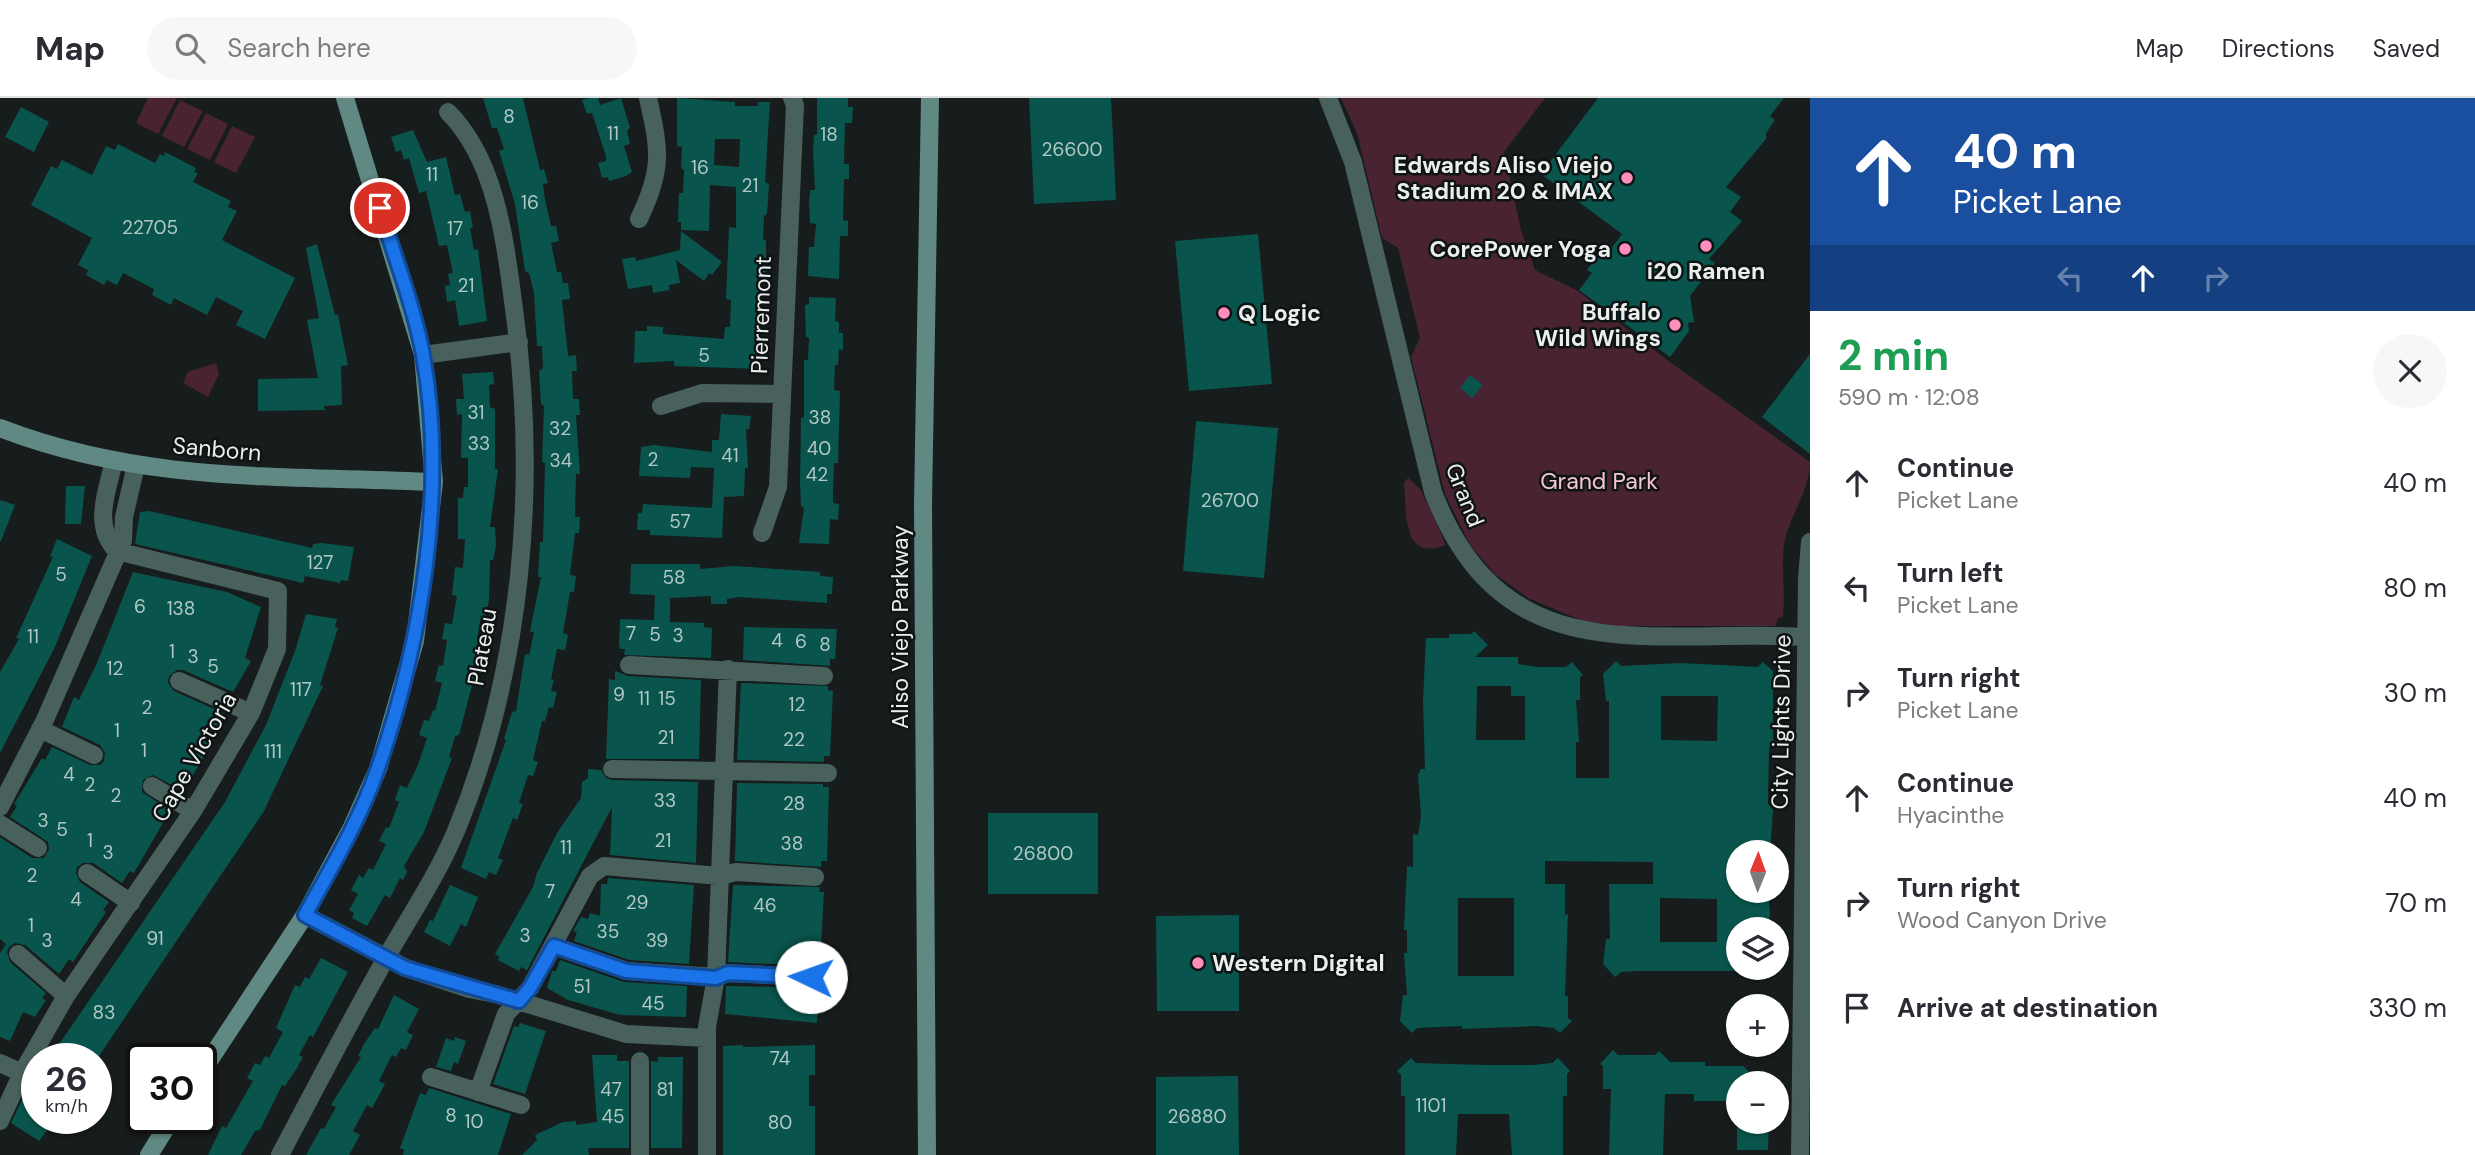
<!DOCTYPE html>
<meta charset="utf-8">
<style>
body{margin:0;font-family:"DM Sans",sans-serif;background:#f7f7f7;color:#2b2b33;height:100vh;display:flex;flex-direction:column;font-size:26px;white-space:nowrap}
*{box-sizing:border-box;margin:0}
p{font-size:23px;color:#7c7c81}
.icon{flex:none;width:38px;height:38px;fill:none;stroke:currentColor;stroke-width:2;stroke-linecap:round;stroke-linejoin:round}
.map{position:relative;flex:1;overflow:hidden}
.sheet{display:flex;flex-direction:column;background:#fff;width:665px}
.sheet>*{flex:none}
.guide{background:#1a4fa0;color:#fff;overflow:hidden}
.needle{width:46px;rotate:1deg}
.controls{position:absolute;left:1726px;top:742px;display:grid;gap:14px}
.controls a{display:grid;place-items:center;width:63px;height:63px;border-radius:50%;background:#fff;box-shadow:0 2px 5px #0004;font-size:35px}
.speed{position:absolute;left:21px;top:945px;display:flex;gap:14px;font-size:35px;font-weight:700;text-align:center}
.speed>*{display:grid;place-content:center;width:91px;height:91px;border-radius:50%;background:#fff;box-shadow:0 2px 5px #0004;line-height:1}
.speed small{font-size:18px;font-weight:400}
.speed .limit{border:4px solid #111;border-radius:10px;background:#fff;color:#111}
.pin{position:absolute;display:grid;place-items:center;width:60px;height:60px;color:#fff;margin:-30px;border:4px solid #fff;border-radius:50%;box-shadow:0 2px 7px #0007}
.me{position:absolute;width:77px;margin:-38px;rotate:273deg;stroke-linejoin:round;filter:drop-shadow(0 0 5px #0008)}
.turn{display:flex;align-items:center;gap:24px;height:147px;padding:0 28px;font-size:32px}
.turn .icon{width:91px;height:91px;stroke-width:2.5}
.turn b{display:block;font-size:49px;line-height:60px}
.lanes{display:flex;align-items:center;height:66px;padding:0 28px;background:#0003;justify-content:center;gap:35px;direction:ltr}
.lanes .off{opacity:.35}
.round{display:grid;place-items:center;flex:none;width:74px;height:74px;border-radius:37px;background:#f7f7f7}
.head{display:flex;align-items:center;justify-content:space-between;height:119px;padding:0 28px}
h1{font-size:42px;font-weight:700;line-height:52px;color:#1e9e55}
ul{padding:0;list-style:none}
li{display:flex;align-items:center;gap:21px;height:105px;padding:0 28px}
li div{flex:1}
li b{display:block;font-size:26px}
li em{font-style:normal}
header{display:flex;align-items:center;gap:42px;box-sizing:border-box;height:98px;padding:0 35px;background:#fff;border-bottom:2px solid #e1e1e2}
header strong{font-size:33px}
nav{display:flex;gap:38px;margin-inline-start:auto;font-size:24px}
.search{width:490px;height:63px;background:#f7f7f7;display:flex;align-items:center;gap:18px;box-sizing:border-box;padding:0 24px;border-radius:38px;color:#7c7c81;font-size:26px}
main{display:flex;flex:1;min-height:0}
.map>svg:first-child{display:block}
.green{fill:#492332}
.building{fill:#09554d;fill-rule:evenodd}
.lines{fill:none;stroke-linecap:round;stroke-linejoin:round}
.street{stroke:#48615d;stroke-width:18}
.secondary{stroke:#608983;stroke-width:18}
.route-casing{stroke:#114b97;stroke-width:18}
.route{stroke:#1a73e8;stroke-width:12}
.poi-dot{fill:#fe8ebb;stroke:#0e1313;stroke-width:2.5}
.labels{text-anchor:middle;stroke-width:5;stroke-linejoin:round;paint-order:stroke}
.number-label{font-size:19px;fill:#b2c8c5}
.poi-label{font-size:23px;font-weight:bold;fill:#eaeeed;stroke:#0e1313;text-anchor:end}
.street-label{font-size:23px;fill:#eaeeed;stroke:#0e1313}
.park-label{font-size:23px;fill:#f5c5d6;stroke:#0e1313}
</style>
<header>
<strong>Map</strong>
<div class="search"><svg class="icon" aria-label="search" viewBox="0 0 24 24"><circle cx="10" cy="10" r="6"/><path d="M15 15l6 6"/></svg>Search here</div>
<nav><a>Map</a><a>Directions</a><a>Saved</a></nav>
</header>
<main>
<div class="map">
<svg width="1810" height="1057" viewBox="0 0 1810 1057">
<rect width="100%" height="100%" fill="#171c1c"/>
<path class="green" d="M148 0H177L158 36 136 25Z
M1341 0H1545L1504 54 1521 132 1535 172 1578 193 1667 262 1810 364C1810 391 1792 414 1785 441 1780 466 1786 492 1783 518L1777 521 1776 528H1620L1583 523 1528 500 1495 476 1470 447 1445 396 1411 259 1420 240 1398 150 1382 140 1357 35Z
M180 2 203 13 184 49 162 38Z
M206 15 228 26 210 62 187 51Z
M232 28 255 39 236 75 214 64Z
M216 265 219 276 208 299 183 285 188 274Z
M1408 380 1421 392 1446 447C1400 465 1407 410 1404 385Z"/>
<path class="building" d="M483 0H523L540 72 544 71 548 85 543 86 545 102 551 128H556L559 143 551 145 557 174H561L563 185H568L570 201 562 202 568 258 576 257 577 273H572L573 301H579L580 317H576L580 376H576L575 419H580L579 435H575L570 477 576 478 574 494H570L563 535 568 537 565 552 557 551 551 581 554 582 551 593 557 594 553 610 549 609 545 623H542L533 662 538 664 533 678 528 677 519 705 523 706 517 722 513 720 498 760 503 762 496 777 489 774 486 781 461 770 506 642 504 641 512 614 516 613 525 556 529 557 534 535 530 533 541 479H538L540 444H543L545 365 542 364 544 308 541 306 539 273 543 270 542 248H537L534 195 529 175 525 173 515 106 499 53 504 51 497 30H492Z
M589 0H598L600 7 621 0 630 30 627 33 630 46 624 48 632 74 626 78 609 83 608 79 602 80 598 65 606 63V58L592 15 587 16 582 2Z
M677 0 735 4V8H758V4H770L765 84 769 86 767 116 764 118 763 141 766 143V175H761L762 234 758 235 761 271 674 268V263L634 265 635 233H647V228L663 229V236L724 241 725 229H730L731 202 726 201 729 129 736 130V89L710 87 709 133 681 132V124H678L679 95H683L684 72 681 70 682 49 677 48ZM715 41H740L739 69 714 67Z
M817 0H848V9H853L852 25H845L844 66H849V81H844L843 122 848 123V138H840L839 181 808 178 809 149H814L816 126 810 125 809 103 810 92H815L813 52 814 37 817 36Z
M1029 0H1111L1116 102 1034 106Z
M1598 0H1784L1770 18 1775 22 1766 35V41L1726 89 1741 99 1730 114 1742 123 1709 161 1715 165 1690 198 1694 224 1688 225 1689 233 1670 259 1579 192 1592 175 1587 172 1599 155 1605 159 1622 136 1541 76Z
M21 9 49 24 34 54 5 39Z
M413 32 427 64 446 59 455 97 460 96 465 114 470 113 473 130H470L474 152 478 151 487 223 459 228 455 202 447 204 445 188 450 187 448 176 453 175 447 147 439 148 426 93 419 95 409 60 404 62 401 52 396 54 391 39Z
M118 46 155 65 160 56 164 58 165 54 196 70 194 74 198 75 193 84 231 103 228 109 237 113 222 142 295 180 265 241 236 227 243 213 216 199 207 217 174 200 171 207 152 197 154 191 123 175 117 187 107 182 104 187 86 177 88 172 78 167 92 140 31 107 51 68 57 71 62 62 92 77 106 48 115 52Z
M681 133 722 164 712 177 709 175 704 183 676 162 680 185 669 187V192L653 195 652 187 628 191 622 161 635 159 636 163 680 152Z
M1258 136 1272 286 1189 293 1175 143Z
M317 146 335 217H338L348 267 341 268 342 307 324 308 325 312 258 313V281L318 280 307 222 319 220 306 150Z
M809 199 836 200 835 223 839 224V235H843V252L839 251 838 267H835L834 292 840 293 838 365H834L833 394V405L839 406 838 422 830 421 829 446 799 445 804 410 801 408 800 386 801 320 804 319V262H808L809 240 806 239 805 207 809 206Z
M1810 256V356L1762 319Z
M493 274 494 286 489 287 490 309 495 311V371H498L490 429H495L496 448 493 462H490L489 502 485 520 481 519 477 542 480 544 476 572 459 637 455 638 449 659 452 660 424 734 404 768 407 774 403 782 400 780 390 800 385 797 367 828 352 820 354 815 349 812 358 796 351 792 359 777 363 780 369 770 373 772 386 746 379 743 386 729 389 730 399 704 395 702 400 687 407 690 418 667 427 640 419 637 424 622 429 623 433 612 435 613 442 585 435 583 439 567 443 568 447 542 442 541 445 525 452 526 457 498 452 497 455 469 463 470 465 441H458V400H463L464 389H468V360H461L462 316 457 317 456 301H464L462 276Z
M1470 277 1483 287 1472 300 1460 290Z
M721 316 751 318 749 331H746L748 370H745L744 398 724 399 722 440 650 437V432H637L638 415H642L643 406 712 410 714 370 691 369 690 380 639 378 641 349 654 347 712 354V342H719Z
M1196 323 1278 330 1264 480 1183 473Z
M66 388H85L81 426H65Z
M0 402 15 407 1 443H0Z
M149 413 312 450 313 446 321 445 354 449 348 483 341 482 340 485 305 478 303 485 135 446 140 414Z
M57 441 92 458 54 551 0 655V574L19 541 16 540 53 459 50 458Z
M631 466H700V471L734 468 820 474V478L833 479 832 496H827V505L739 499 727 501V506H711V498L670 500V524L704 525V529L712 530 711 560 624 557 625 551H620L619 546 620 521 654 522 655 497 630 496Z
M133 474 227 494 261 509 245 560 251 563 233 594 183 572H177L169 578 168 585 174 593 223 615 218 627 221 629 189 684 185 682 179 691 153 677 143 682 142 694 168 711 161 721 164 723 134 775 130 773 122 785 93 765H83L77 769 76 775 80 784 109 804 103 812 106 814 73 864 69 861 59 876 25 847 15 845 9 849 7 854 10 864 46 895 42 900 46 902 35 919 23 914 10 943 0 939V855L6 846 0 841V739L32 760H44L49 751 48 744 10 719 17 708 14 706 17 701 42 660 45 662 52 649 90 667H100L104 663 105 655 100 647 62 629 74 599 79 602 97 565Z
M306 516 337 521 335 529 338 530 320 587 323 588 264 713 97 961H49L225 704 266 627 295 553Z
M744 529 837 531 835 561H830V568L743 562Z
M1474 533 1488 547 1475 559H1518V566L1537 569H1566L1572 564 1583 577 1580 579V602H1576L1579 644H1576V680H1609V603H1606L1603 576 1616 563 1621 568 1681 565 1758 569 1763 564 1773 573V643L1769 650 1768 706 1773 712 1770 754H1738V793H1768L1770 815 1768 831H1738V873H1639L1621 874 1615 879 1603 866 1606 841H1610L1609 786H1653V764L1545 763V786H1565V817L1568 816 1565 898H1568V920L1572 923 1560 935 1554 930 1536 928 1462 931V928L1417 930 1412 935 1400 923 1403 897H1407L1404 855H1407V832H1404L1407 768 1413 769V736L1418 737 1421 718 1418 677 1421 671H1425L1423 603 1426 540H1449V536H1471ZM1477 588H1511V598H1525V642H1476ZM1661 598H1718L1717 643 1661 642ZM1458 800H1514V878H1458ZM1660 800 1717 801V844H1660Z
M615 573 628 578 701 582 699 661H606L609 581 615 582Z
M741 585 828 588V592L833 593 830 658H824V664L737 662Z
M588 671 601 672 606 680 612 682 698 684 696 765 610 757 612 709 527 872 521 869 519 873 498 862 499 858 495 856 533 789 537 775 557 735 581 700 582 684 588 680Z
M737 685 823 686V689H829L827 763H821V769L735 763Z
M988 715H1098V796H988Z
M608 780 694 787 689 866 629 862 574 843 577 834 573 833 581 819 588 821 590 815 600 818 601 786H607Z
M450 787 478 799 466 829 461 826 450 848 424 834 430 822 433 823Z
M733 787 820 789 819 794H824L820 864H814V868L728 864Z
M1239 817V913H1157L1156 818Z
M321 860 348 874 313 939 310 937 299 957 303 959 297 970 285 988 282 987 260 1032 255 1033 241 1057H208L222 1028 226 1030 253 983 247 980 255 965 260 967 265 958 269 960 283 934 276 930 295 887 300 889 305 879 309 881Z
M560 862 624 884 687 888 686 919 620 917 568 902 547 890 552 873H556Z
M726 888 813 890V895H818L817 925 725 916Z
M394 897 419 911 407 934 413 937 406 952 401 950 396 959 392 957 379 983 385 986 372 1010 367 1007 353 1033 360 1037 349 1057H306L321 1030 324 1031 336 1009 331 1007 361 959 358 958 364 946 375 930 378 931Z
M520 925 546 933 525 996 493 986 514 928 518 929Z
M455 939 466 943 458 966 454 964 451 973 436 969 446 940 454 943Z
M743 947V949L815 947V977H809V1008H815V1057H723V948Z
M1613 952 1618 957H1655L1659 953 1670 964H1705V968H1743L1762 985H1738V1011L1730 1003H1694V996H1665L1663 1057H1609L1611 991H1603V968L1600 966Z
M592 957H617V963H629V1050H588L589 1057H522L537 1042 535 1037 563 1024 576 1023V1027L597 1024Z
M658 959H683L682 1050H651V963L658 964Z
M1411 960 1416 965 1485 967H1534L1552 965 1558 960 1570 973 1567 976V998H1563V1057H1512L1509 1016H1458L1456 1057H1405V998H1401V977L1397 973Z
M1238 978 1239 1057H1156V979Z
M37 980V1020L51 1027 39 1043 11 1025 28 989Z
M429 990 511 1016 498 1057H403L404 1052 400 1050 420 995 426 997Z
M1737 1024H1769L1768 1052H1737Z"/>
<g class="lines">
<path class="street" d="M1328 0 1353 64 1433 394C1504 579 1650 530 1806 539
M639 121C663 71 660 53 648 0
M423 257 519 244
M661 308 702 295 782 296
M762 435 778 389 795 7 792 0
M629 567 824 578
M179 583 251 615
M40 631 94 657
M612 671 828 675
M152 688 193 713
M0 709 44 624 123 443 124 419 136 367
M0 726 38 750
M87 775 131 805
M305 817 406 870 469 891 495 896 626 936 707 940
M554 848 627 873 716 879 728 875 811 879
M18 856 66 898
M0 965 22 975 66 898 193 713 251 615 277 551 278 493 117 453C92 428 107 394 114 363
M431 979 521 1007
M478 994 506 916 530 890 590 778 604 768 720 778 736 774 815 779
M0 1023 22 975
M280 1057C315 991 349 925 386 860 410 818 437 778 456 733 523 571 538 384 514 211 505 144 497 63 448 14
M640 1057V963
M707 1057V929L716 879 728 571
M1800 1057 1807 480 1810 444"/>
<path class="secondary" d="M0 330C145 386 283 377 434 384
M201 975 305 817 352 729 378 671 415 543 434 384 423 257 345 0
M149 1057 172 1020
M927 1057 923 406 930 0"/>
</g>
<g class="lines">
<g class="route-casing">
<path id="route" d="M380 110C394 158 414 208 423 257 447 390 422 544 378 670 360 722 331 770 305 817L405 870 519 903 530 890 554 848 626 873 716 880 728 875 811 879"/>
</g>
<use href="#route" class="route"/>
</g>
<g class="poi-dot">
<circle cx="1627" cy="80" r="7"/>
<circle cx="1706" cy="148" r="7"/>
<circle cx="1625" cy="151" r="7"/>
<circle cx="1224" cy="215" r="7"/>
<circle cx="1675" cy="227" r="7"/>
<circle cx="1198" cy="865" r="7"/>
</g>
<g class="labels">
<g class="number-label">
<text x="509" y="25">8</text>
<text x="613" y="42">11</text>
<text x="829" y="43">18</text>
<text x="1072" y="58">26600</text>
<text x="700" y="76">16</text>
<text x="432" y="83">11</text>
<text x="750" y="94">21</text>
<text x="530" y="111">16</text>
<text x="150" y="136">22705</text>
<text x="455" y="137">17</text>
<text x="466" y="194">21</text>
<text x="704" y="264">5</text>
<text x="476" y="321">31</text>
<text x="820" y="326">38</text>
<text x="560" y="337">32</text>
<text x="479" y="352">33</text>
<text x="819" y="357">40</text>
<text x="730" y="364">41</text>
<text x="653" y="368">2</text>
<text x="561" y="369">34</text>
<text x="817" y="383">42</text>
<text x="1230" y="409">26700</text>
<text x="680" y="430">57</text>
<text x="320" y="471">127</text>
<text x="61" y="483">5</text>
<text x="674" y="486">58</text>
<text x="140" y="515">6</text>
<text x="181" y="517">138</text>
<text x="631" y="542">7</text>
<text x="655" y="543">5</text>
<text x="678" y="544">3</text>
<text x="33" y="545">11</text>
<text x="777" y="549">4</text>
<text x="801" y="550">6</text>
<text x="825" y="553">8</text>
<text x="172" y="560">1</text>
<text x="193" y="565">3</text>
<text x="213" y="575">5</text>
<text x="115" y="577">12</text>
<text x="301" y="598">117</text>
<text x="619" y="603">9</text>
<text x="644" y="607">11</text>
<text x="667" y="607">15</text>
<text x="797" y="613">12</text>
<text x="147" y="616">2</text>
<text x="117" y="639">1</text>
<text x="666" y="646">21</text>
<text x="794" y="648">22</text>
<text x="144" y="659">1</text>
<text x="273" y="660">111</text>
<text x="69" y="683">4</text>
<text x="90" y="693">2</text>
<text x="116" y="704">2</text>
<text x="665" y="709">33</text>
<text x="794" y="712">28</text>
<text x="43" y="729">3</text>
<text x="62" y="738">5</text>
<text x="90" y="749">1</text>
<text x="663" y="749">21</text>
<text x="792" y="752">38</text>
<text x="566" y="756">11</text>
<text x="108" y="761">3</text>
<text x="1043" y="762">26800</text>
<text x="32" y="784">2</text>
<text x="550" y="800">7</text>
<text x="76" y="808">4</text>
<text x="637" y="811">29</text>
<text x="765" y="814">46</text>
<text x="31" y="834">1</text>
<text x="608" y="840">35</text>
<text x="525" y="844">3</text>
<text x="155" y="847">91</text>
<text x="47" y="849">3</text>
<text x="657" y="849">39</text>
<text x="582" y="895">51</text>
<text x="653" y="912">45</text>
<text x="104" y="921">83</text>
<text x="780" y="967">74</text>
<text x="611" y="998">47</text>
<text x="665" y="998">81</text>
<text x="1431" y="1014">1101</text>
<text x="451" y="1024">8</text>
<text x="613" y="1025">45</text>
<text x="1197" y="1025">26880</text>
<text x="474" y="1030">10</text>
<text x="780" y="1031">80</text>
</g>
<g class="poi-label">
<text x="1613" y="75">Edwards Aliso Viejo<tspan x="1613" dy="26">Stadium 20 &amp; IMAX</tspan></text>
<text x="1611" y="159">CorePower Yoga</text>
<text x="1706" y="181" text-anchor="middle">i20 Ramen</text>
<text x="1661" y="222">Buffalo<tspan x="1661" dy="26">Wild Wings</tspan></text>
<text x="1238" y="223" text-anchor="start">Q Logic</text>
<text x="1212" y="873" text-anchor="start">Western Digital</text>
</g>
<g class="street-label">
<text transform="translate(761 217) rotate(-88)" y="8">Pierremont</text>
<text transform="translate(217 351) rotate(5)" y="8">Sanborn</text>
<text transform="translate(1465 397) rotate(68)" y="8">Grand</text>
<text transform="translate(900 529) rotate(-90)" y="8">Aliso Viejo Parkway</text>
<text transform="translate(482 549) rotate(-80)" y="8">Plateau</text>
<text transform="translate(1781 624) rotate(-89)" y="8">City Lights Drive</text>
<text transform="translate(194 659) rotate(-60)" y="8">Cape Victoria</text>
</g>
<g class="park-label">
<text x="1599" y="391">Grand Park</text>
</g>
</g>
</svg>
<div class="controls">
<a><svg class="needle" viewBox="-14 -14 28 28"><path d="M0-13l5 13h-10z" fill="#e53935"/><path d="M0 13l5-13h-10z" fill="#7c7c81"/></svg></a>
<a><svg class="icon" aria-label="layers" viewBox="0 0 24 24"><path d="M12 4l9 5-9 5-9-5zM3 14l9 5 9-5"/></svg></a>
<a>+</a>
<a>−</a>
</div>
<div class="speed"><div>26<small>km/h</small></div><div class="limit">30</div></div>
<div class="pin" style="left:380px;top:110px;background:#d93025"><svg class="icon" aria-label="arrive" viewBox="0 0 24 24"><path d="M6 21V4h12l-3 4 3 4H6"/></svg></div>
<svg class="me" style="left:811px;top:879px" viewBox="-20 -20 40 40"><circle r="19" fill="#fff"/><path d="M0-13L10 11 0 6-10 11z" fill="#1a73e8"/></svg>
</div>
<section class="sheet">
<div class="guide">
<div class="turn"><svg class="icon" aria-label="ahead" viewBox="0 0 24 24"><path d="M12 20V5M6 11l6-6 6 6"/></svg><div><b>40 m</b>Picket Lane</div></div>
<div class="lanes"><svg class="icon off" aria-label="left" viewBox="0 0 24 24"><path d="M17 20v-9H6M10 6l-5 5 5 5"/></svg><svg class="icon" aria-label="ahead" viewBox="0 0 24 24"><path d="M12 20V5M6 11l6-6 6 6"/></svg><svg class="icon off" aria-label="right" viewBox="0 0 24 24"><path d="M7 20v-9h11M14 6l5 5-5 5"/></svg></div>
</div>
<div class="head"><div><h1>2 min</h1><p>590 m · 12:08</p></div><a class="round"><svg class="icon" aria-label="close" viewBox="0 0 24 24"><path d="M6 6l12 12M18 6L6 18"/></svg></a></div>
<ul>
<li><svg class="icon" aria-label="ahead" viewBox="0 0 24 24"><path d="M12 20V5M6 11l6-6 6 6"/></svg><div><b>Continue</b><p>Picket Lane</p></div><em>40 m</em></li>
<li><svg class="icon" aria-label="left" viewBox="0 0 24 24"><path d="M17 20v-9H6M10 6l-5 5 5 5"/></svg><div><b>Turn left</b><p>Picket Lane</p></div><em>80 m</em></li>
<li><svg class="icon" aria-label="right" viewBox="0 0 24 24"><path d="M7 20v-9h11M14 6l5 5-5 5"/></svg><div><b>Turn right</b><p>Picket Lane</p></div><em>30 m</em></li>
<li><svg class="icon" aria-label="ahead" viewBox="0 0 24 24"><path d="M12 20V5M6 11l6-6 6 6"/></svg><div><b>Continue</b><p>Hyacinthe</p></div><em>40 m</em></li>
<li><svg class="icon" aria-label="right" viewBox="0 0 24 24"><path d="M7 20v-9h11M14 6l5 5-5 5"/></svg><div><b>Turn right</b><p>Wood Canyon Drive</p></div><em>70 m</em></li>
<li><svg class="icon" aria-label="arrive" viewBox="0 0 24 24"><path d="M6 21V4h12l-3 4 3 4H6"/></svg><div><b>Arrive at destination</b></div><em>330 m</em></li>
</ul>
</section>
</main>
